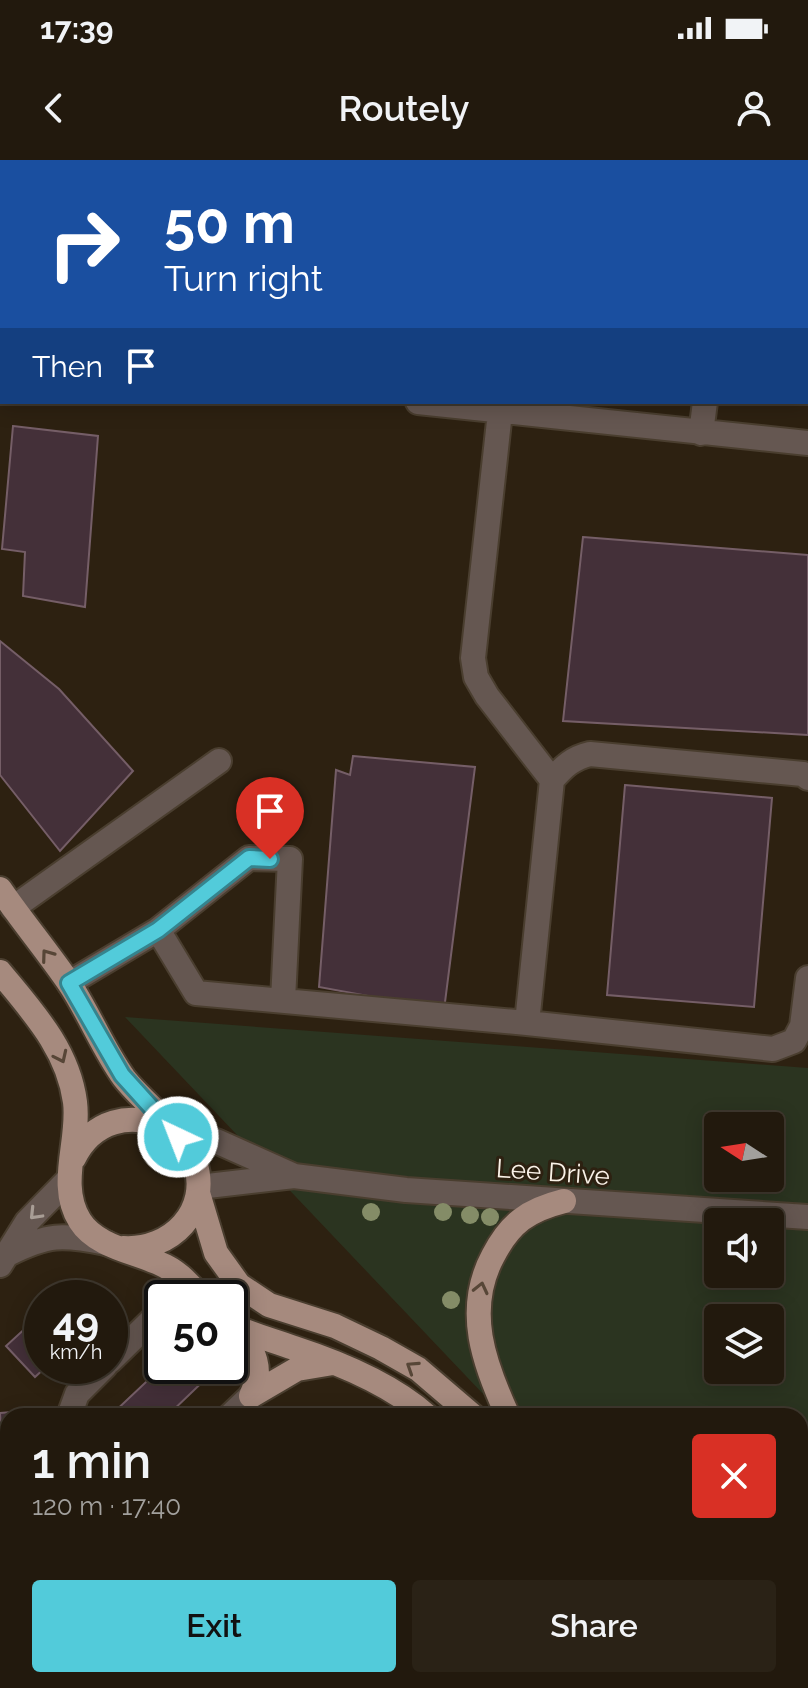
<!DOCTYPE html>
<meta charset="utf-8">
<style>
body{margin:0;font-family:Raleway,sans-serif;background:#2a2216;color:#f1f3f6;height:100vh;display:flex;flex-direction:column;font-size:30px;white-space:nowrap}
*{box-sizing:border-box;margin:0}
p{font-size:26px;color:#a2a09d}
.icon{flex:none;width:44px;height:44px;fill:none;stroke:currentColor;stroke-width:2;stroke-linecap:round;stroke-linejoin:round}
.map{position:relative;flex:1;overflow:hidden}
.drawer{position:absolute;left:0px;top:1248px;width:808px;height:280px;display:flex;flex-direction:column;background:#22190d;border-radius:24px 24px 0 0;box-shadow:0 4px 20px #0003,0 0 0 2px #3f382e}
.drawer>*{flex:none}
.hud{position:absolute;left:0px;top:0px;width:808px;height:244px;box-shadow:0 4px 20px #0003,0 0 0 2px #3f382e;background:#1a4fa0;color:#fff;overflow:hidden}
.needle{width:52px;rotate:282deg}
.buttons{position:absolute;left:704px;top:952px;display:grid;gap:16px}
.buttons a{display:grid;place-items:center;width:80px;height:80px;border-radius:8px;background:#22190d;box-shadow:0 4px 20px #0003,0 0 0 2px #3f382e;font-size:40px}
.speed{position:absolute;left:24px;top:1120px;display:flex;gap:16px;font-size:40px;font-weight:700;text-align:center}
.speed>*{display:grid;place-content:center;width:104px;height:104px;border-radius:50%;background:#22190d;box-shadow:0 4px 20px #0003,0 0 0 2px #3f382e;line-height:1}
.speed small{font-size:20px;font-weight:400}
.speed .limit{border:4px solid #111;border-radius:12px;background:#fff;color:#111}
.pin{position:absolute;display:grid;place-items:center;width:68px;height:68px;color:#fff;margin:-82px -34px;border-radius:50% 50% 50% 0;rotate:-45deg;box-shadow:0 0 8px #0007}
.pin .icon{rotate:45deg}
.me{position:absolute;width:88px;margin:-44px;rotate:317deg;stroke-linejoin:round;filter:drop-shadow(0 0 6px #0008)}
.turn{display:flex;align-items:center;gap:28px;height:168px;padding:0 32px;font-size:36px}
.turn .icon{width:104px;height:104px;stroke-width:2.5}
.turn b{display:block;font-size:56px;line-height:68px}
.then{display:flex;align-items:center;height:76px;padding:0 32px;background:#0003;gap:16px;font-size:30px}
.round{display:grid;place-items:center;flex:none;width:84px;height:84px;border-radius:8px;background:#2a2216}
.head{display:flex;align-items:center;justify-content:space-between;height:136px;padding:0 32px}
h1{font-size:48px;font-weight:600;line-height:60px}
.button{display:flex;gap:16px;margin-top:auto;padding:16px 32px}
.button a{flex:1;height:92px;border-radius:8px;background:#52cbda;color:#111;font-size:32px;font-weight:600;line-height:92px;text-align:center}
.button a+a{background:#2a2216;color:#f1f3f6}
.status{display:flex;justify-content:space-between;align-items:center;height:56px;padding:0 40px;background:#22190d;direction:ltr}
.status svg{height:22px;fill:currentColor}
header{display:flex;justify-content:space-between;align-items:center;height:104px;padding:0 32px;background:#22190d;font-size:36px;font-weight:600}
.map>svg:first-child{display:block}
.green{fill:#2b3420;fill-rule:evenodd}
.building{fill:#443039;stroke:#755e67;stroke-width:2}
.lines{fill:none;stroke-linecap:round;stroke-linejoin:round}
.minor-casing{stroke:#4a3e2f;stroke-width:28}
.major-casing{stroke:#4a3e2f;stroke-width:28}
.minor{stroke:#655751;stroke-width:24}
.major{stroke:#a68a7e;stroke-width:24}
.tree{fill:#848c67}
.oneway{stroke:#574637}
.oneway2{stroke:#a89d95}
.route-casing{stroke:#35848e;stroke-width:20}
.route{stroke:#52cbda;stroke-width:14}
.labels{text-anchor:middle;stroke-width:6;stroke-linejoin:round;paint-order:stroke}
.street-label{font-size:26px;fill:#faf2e8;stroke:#2d2111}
</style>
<div class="status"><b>17:39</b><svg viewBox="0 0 49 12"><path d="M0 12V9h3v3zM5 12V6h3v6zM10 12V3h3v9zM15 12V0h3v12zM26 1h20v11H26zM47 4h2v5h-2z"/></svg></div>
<header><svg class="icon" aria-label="back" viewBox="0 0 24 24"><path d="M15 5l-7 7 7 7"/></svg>Routely<svg class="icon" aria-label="person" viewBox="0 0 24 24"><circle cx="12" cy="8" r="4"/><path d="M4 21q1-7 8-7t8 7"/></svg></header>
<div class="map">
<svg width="808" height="1528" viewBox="0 0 808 1528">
<rect width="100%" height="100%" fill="#2d2111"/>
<path class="green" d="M125 857 808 908V1528H762L755 1520H800V1256H504ZM718 966H770V1018H718ZM718 1062H770V1114H718ZM718 1158H770V1210H718Z"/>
<path class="building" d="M13 266 98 276 85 447 23 436 25 392 2 389Z
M583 377 808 395V575L563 561Z
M0 481 59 529 133 611 60 691 0 615Z
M353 596 475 607 444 850 319 827 336 610 350 615Z
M625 625 772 638 754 847 607 835Z
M76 1121 92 1138H58Z
M42 1153V1206H47L35 1217 6 1186Z
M163 1206H209L214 1211 167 1256H110Z
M36 1250 37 1256H8L6 1361 0 1253Z
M15 1520H51L52 1528H15Z
M200 1520H256L247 1528H191Z
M362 1520H415L407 1528H370Z"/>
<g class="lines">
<g class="minor-casing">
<path id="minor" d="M332 0V2
M538 2V0
M0 205 2 206
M418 242 808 283
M500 252 473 498 476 517 487 536 552 620
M701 273 705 242
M13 748 219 601
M158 770 249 698 290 699 283 840
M69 823 158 770 196 833 527 863 552 620C564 606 573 598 590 594L803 614 808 618
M527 863 773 889 794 881 802 866 808 818
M178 977 216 981 292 1015
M199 1027 294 1016 406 1030 808 1057
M8 1094C48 1074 62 1074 106 1083
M0 1105 27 1062 69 1019
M110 1201 155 1157
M69 1256 77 1234 105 1206
M230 1256 251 1236
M0 1399 8 1398
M340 1520 347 1528
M86 1524 130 1520
M454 1528 462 1520"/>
</g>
<g class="major-casing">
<path id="major" d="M0 729C22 761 47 791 69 823 89 853 103 889 124 918 144 944 185 972 195 1002 211 1051 171 1091 123 1088
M0 812C32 851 68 889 75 942 80 981 57 1025 80 1061 97 1088 138 1092 165 1106 179 1113 191 1125 201 1138
M74 998C92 961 131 950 167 969
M198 1033 216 1093 239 1125 269 1145 335 1166 381 1188 418 1209 473 1256
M230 1164C250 1175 273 1180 294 1188 340 1203 391 1224 427 1256
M238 1168C254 1191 264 1209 251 1236
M251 1236 297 1209 333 1203
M508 1256C484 1204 464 1150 493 1096 510 1063 528 1050 564 1041
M674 1520 682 1528
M723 1520 730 1528"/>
</g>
<use href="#minor" class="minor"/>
<use href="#major" class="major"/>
</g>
<g class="tree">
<circle cx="371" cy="1052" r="9"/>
<circle cx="443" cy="1052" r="9"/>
<circle cx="470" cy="1055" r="9"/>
<circle cx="490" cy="1057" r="9"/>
<circle cx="451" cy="1140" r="9"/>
</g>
<defs><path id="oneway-chevron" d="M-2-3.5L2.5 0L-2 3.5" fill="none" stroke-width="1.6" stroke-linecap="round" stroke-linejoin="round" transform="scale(2)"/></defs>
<g class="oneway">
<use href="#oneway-chevron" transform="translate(47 795) rotate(-126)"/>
<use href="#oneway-chevron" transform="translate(61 897) rotate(65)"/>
<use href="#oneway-chevron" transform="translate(481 1128) rotate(-77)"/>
<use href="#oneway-chevron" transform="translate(412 1207) rotate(-147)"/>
</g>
<use class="oneway2" href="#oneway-chevron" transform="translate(35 1054) rotate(134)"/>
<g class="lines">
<g class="route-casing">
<path id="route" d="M178 977 122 915 69 823 158 770 249 698 270 699"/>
</g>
<use href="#route" class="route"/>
</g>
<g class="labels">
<g class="street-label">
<text transform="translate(553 1012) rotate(4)" y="9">Lee Drive</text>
</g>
</g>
</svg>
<div class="buttons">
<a><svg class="needle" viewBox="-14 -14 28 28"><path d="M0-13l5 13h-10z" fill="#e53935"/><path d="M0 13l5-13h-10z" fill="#a2a09d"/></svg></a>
<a><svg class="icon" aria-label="sound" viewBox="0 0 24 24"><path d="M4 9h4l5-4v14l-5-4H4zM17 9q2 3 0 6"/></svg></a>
<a><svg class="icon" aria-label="layers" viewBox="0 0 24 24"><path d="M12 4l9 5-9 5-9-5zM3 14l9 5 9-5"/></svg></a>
</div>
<div class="speed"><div>49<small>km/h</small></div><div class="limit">50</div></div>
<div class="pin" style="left:270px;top:699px;background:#d93025"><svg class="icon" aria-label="arrive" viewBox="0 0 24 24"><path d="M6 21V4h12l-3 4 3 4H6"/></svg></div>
<svg class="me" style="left:178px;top:977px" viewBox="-20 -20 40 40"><circle r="17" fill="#52cbda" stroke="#fff" stroke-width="3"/><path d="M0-11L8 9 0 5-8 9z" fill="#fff"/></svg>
<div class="hud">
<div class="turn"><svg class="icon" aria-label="right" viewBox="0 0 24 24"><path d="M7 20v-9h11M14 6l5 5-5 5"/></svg><div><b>50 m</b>Turn right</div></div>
<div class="then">Then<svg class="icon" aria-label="arrive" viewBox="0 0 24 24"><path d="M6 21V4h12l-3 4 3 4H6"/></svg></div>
</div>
<section class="drawer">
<div class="head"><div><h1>1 min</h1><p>120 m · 17:40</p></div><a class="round" style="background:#d93025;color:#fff"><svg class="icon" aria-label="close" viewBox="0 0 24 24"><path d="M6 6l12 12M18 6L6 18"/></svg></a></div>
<div class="button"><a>Exit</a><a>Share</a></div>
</section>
</div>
